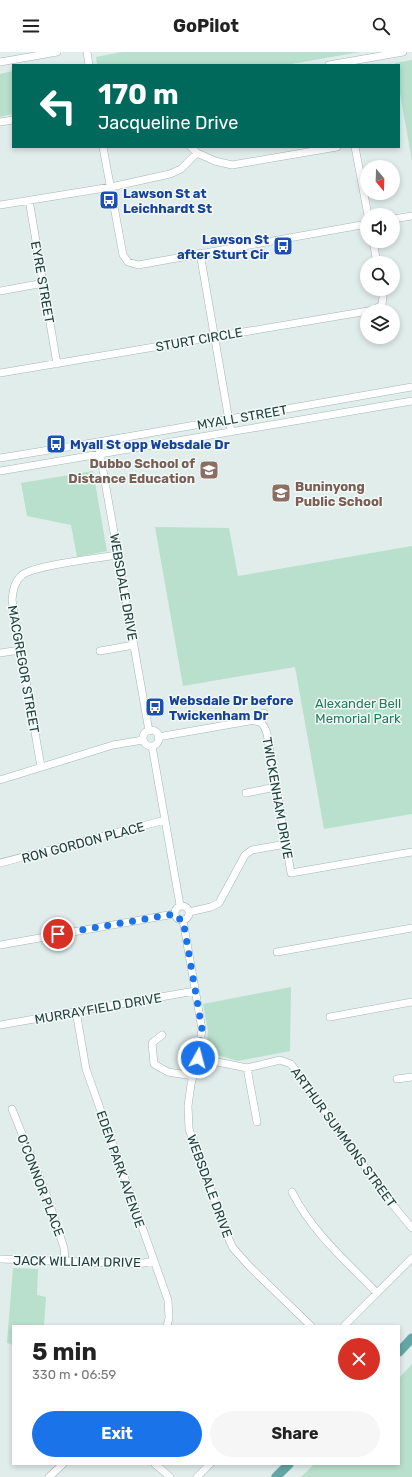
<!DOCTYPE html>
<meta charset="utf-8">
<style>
body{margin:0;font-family:Rubik,sans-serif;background:#f6f6f6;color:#222;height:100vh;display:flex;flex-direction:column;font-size:15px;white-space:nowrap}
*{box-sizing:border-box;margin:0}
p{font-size:13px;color:#767676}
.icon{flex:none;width:22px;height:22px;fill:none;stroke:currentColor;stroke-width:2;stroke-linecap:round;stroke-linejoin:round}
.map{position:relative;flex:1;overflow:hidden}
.side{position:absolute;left:12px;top:1273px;width:388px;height:140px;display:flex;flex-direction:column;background:#fff;border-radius:0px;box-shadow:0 2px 6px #0003}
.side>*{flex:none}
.top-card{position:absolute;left:12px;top:12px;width:388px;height:84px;border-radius:0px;box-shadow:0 2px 6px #0003;background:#00695c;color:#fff;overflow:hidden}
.needle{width:26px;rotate:161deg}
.fabs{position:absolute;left:360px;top:108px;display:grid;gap:8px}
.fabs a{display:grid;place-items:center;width:40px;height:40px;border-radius:50%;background:#fff;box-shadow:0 2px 6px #0003;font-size:20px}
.pin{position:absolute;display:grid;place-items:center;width:34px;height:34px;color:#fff;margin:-17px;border:2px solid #fff;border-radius:50%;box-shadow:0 1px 4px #0007}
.me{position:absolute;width:44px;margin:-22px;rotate:7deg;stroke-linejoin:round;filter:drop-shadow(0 0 3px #0008)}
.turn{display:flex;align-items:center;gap:14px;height:84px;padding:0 20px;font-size:18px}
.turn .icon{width:52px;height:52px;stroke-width:2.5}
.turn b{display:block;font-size:28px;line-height:34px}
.round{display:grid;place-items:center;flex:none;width:42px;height:42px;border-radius:21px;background:#f6f6f6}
.head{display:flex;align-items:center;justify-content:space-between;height:68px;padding:0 20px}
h1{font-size:24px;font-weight:700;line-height:30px}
.primary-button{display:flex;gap:8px;margin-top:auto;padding:8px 20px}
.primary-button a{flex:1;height:46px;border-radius:24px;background:#1a73e8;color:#fff;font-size:16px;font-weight:700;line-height:46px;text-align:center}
.primary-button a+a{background:#f6f6f6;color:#222}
header{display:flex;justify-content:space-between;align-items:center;height:52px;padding:0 20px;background:#fff;font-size:18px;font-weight:700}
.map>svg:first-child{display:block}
.green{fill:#b8e0cd}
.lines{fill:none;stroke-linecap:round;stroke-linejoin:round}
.minor-casing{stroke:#a3b6b4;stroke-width:8}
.major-casing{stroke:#c1cac9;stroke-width:10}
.minor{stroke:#fff;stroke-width:7}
.major{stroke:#61a7a6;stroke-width:9}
.route{stroke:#1a73e8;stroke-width:7;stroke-dasharray:0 12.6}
.labels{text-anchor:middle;stroke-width:3;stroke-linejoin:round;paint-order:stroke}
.transit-label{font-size:13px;font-weight:bold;fill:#164399;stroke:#f2f9f7;text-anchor:start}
.street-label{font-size:13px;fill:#20403f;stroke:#f2f9f7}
.education-label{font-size:13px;font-weight:bold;fill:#785e54;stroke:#f2f9f7;text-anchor:end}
.park-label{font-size:13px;fill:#267a5c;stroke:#f2f9f7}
</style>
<header><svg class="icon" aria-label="menu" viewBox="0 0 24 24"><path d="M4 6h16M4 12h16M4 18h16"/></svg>GoPilot<svg class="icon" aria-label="search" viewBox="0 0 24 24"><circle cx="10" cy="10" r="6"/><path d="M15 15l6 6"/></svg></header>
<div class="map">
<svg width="412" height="1425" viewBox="0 0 412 1425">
<rect width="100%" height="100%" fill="#e1edeb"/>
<path class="green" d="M122 0H360L286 13H97L96 5Z
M412 8V109L399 36V13H395V11Z
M13 19V62L0 65V22Z
M93 419 107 499 77 505 71 473 27 464 21 431Z
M155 475 229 476 238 524 412 494V762L324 777 295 615 183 634Z
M291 935 290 999 238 1009 206 1000 208 979 203 952Z
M13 1216 38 1217 37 1243 46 1245 44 1274H13V1293L7 1291Z
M412 1312V1425H301L314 1412H399V1326Z"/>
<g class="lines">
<g class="minor-casing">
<path id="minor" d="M87 0 89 13
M0 10 57 0
M329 13 403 0
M0 70 13 68
M103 95 123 203 128 210 138 213 367 172
M191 95 197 101 215 109 232 113 337 95
M355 95 368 163
M29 148 57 312
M0 153 111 135 170 122 181 117 197 101
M393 167 412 164
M373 189 377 211
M200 201 231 380
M0 239 44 231
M0 321 374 258 382 253 383 244 382 237
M98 390 149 679
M0 406 98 390 412 335
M0 419 412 349
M100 599 134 593
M0 601 20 598
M261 669 264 661
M143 686a8 8 0 1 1 16 0a8 8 0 1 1-16 0Z
M158 685 249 669C260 668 264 671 267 682L291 821 412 800
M152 694 180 853
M41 715 12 548C13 539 14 530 22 523 35 513 99 506 118 503
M0 728 113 693 143 688
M246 741 276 735
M0 811 165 768
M175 861a7 7 0 1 1 14 0a7 7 0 1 1-14 0Z
M189 860 211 855 219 851 245 803 252 798 286 792
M183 868 202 977 198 1006 191 1032 188 1054 189 1077 226 1181 233 1196 250 1215 311 1274
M0 893 174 862
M277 900 412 876
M76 959 86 1017 168 1248 169 1266 167 1274
M330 965 412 950
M0 973 195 939
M162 983 152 991 154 1012 168 1020 193 1024
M198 1006 247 1016 280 1008 291 1012 387 1146 412 1176
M247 1016 257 1070
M397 1027 412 1025
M12 1057 48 1147 64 1196 65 1209
M292 1140C312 1180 346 1209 377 1241
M0 1207 138 1212 154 1209
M344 1274 412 1206
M155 1412 170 1425
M49 1425 63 1412
M197 1425 210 1412"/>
</g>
<g class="major-casing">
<path id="major" d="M399 1300 412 1286
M276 1425 289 1412"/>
</g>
<use href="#minor" class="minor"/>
<use href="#major" class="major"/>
</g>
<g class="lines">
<path class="route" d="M58 882 174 862 176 866 183 868 202 977 198 1006"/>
</g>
<defs>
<g id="bus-square" transform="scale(1)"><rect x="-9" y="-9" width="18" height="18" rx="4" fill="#1a4fb4" stroke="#f2f9f7"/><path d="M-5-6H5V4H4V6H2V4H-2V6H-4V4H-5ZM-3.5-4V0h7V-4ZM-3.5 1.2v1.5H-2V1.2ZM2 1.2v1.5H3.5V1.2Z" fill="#fff"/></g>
<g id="school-square" transform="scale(1)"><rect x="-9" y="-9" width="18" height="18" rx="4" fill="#8d6e63" stroke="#f2f9f7"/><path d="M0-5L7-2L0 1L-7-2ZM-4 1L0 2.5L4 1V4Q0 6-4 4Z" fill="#fff"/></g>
</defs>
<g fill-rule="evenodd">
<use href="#bus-square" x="109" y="148"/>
<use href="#bus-square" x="283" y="194"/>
<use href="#bus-square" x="56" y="392"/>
<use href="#school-square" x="209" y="418"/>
<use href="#school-square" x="281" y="441"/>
<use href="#bus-square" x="155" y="655"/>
</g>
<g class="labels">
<g class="transit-label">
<text x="123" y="146">Lawson St at<tspan x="123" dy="15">Leichhardt St</tspan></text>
<text x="269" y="192" text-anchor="end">Lawson St<tspan x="269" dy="15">after Sturt Cir</tspan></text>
<text x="70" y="397">Myall St opp Websdale Dr</text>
<text x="169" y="653">Websdale Dr before<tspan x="169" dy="15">Twickenham Dr</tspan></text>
</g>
<g class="street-label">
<text transform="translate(43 230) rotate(80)" y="5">EYRE STREET</text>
<text transform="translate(199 287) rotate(-10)" y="5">STURT CIRCLE</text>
<text transform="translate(242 365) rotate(-10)" y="5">MYALL STREET</text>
<text transform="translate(124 535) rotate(80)" y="5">WEBSDALE DRIVE</text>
<text transform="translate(24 617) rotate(80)" y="5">MACGREGOR STREET</text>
<text transform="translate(278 746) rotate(80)" y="5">TWICKENHAM DRIVE</text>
<text transform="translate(83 790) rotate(-15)" y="5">RON GORDON PLACE</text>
<text transform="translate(98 956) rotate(-10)" y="5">MURRAYFIELD DRIVE</text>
<text transform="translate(344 1085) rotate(54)" y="5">ARTHUR SUMMONS STREET</text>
<text transform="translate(121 1117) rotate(71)" y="5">EDEN PARK AVENUE</text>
<text transform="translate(41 1133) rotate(69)" y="5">O'CONNOR PLACE</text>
<text transform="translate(210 1134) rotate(70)" y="5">WEBSDALE DRIVE</text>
<text transform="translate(77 1209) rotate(1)" y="5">JACK WILLIAM DRIVE</text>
</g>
<g class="education-label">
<text x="195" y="416">Dubbo School of<tspan x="195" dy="15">Distance Education</tspan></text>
<text x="295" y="439" text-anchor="start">Buninyong<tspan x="295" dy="15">Public School</tspan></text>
</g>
<g class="park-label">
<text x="358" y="656">Alexander Bell<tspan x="358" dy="15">Memorial Park</tspan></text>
</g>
</g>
</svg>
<div class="fabs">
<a><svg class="needle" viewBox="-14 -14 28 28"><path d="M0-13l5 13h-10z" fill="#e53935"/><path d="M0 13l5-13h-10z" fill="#767676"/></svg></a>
<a><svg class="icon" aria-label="sound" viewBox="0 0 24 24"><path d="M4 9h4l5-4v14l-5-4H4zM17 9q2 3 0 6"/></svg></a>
<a><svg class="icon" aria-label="search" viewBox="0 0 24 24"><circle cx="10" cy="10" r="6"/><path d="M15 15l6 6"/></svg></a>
<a><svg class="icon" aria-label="layers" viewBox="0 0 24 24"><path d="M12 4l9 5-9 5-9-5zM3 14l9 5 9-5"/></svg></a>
</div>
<div class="pin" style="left:58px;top:882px;background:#d93025"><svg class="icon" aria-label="arrive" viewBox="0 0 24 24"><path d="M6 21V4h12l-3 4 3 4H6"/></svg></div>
<svg class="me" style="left:198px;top:1006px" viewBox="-20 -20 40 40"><circle r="17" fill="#1a73e8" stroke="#fff" stroke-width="3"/><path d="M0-11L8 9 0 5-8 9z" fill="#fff"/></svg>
<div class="top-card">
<div class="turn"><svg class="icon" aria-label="left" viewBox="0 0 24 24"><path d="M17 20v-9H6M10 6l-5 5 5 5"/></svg><div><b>170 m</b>Jacqueline Drive</div></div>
</div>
<section class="side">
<div class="head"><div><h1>5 min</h1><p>330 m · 06:59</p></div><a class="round" style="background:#d93025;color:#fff"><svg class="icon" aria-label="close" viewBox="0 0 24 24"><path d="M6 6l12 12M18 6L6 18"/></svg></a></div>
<div class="primary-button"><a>Exit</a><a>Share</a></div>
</section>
</div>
